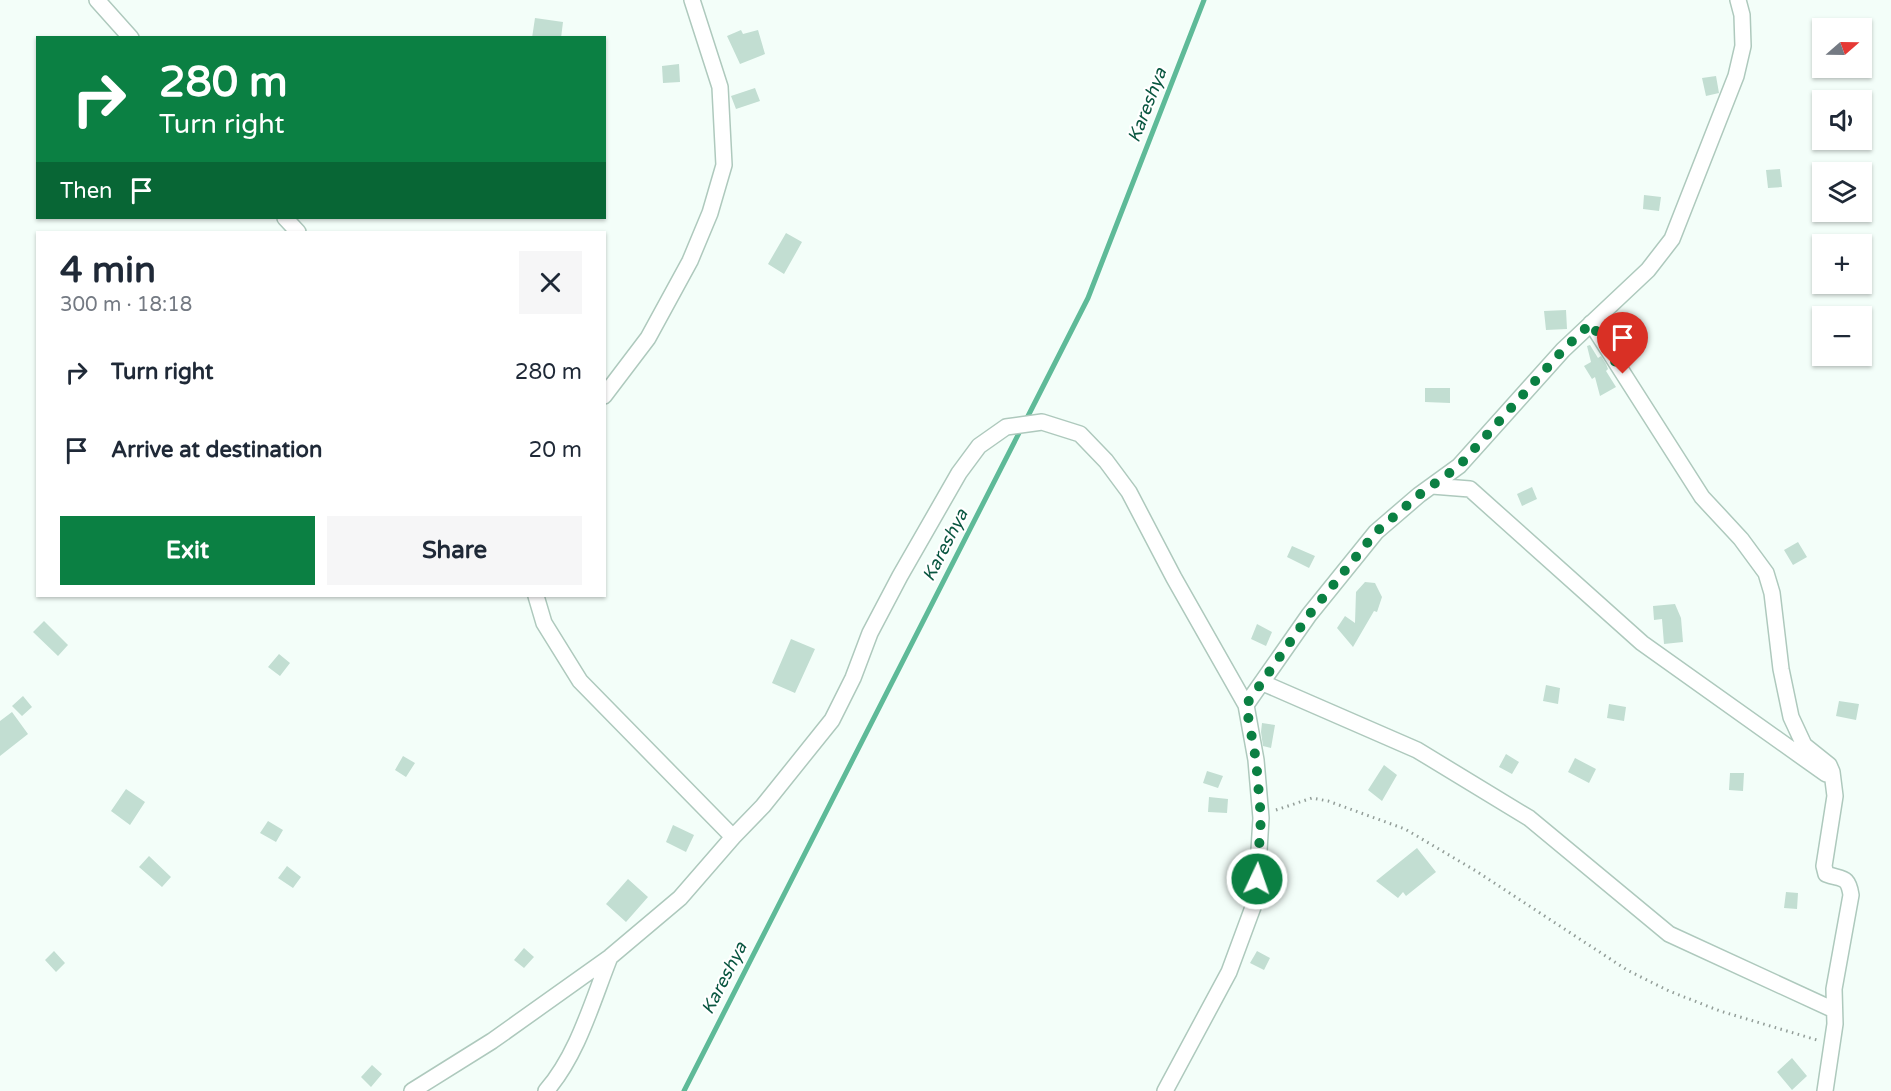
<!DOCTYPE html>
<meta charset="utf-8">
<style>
body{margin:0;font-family:"Varela Round",sans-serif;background:#f6f6f7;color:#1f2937;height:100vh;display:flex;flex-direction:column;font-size:22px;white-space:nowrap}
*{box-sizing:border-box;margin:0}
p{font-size:20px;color:#747a83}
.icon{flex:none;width:33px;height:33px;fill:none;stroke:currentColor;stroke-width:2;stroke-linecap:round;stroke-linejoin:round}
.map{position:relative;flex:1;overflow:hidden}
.details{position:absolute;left:36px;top:231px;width:570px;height:366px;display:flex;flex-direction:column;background:#fff;border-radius:0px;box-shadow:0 2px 4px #0004}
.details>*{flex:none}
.top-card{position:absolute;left:36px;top:36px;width:570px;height:183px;border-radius:0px;box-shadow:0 2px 4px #0004;background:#0b8043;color:#fff;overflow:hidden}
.needle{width:39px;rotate:70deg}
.controls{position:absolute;left:1812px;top:18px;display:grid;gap:12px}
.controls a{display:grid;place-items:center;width:60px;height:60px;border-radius:0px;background:#fff;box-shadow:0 2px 4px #0004;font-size:30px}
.pin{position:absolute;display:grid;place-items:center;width:51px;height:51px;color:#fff;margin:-62px -26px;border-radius:50% 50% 50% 0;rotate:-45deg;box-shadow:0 0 6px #0007}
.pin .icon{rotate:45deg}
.me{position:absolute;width:66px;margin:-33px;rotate:3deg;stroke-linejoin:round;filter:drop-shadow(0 0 4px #0008)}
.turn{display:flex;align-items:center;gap:21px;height:126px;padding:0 24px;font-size:27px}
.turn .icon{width:78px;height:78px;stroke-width:2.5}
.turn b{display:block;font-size:42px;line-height:51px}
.then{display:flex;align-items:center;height:57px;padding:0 24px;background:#0003;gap:12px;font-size:22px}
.round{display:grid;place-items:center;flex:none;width:63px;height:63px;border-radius:0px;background:#f6f6f7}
.summary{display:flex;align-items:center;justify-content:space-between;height:102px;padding:0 24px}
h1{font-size:36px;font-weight:700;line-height:45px}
.primary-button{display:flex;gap:12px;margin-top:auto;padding:12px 24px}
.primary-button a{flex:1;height:69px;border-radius:0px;background:#0b8043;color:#fff;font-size:24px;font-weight:700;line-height:69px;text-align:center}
.primary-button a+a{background:#f6f6f7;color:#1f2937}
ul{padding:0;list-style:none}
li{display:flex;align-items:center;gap:18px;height:78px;padding:0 24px}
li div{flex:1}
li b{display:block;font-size:22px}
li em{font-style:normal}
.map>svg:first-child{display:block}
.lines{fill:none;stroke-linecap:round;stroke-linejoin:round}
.stream{stroke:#5eba98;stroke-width:5}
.building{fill:#c2ded2}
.minor-casing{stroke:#aec9bd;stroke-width:18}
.path{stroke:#939e99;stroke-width:3;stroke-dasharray:1.5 4.5;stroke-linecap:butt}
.minor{stroke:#fff;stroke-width:15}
.route{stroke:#0b8043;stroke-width:10;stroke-dasharray:0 18}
.labels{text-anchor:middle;stroke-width:4.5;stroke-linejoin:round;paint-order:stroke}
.water-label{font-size:18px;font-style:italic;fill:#095640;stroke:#fff}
</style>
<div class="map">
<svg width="1891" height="1091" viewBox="0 0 1891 1091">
<rect width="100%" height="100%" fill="#f3fef9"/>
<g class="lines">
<path class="stream" d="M1026 420 1088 298 1204 0
M684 1091 1021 429"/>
</g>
<path class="building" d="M535 18 563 22 561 38H532Z
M741 30 743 34 758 30 765 54 740 64 727 36Z
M679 64 680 82 663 83 662 66Z
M1716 76 1719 93 1706 96 1702 78Z
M755 88 760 101 736 109 731 96Z
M1780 169 1782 187 1768 188 1766 170Z
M1644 195 1661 197 1659 211 1643 209Z
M786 233 802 242 784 274 768 264Z
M1566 310 1567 329 1546 330 1544 311Z
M1590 345 1598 358 1601 356 1606 364 1608 369 1606 371 1616 387 1600 396 1595 377 1592 379 1584 366 1591 362 1587 346Z
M1425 388H1450V403L1425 402Z
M1532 487 1537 499 1522 506 1517 494Z
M1798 542 1807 557 1793 565 1784 550Z
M1292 546 1315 556 1309 568 1287 557Z
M1365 582 1375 583 1382 597 1377 612 1374 611 1353 647 1337 628 1345 616 1355 623 1356 592Z
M1675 604 1681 618 1683 642 1664 644 1662 619 1654 620 1653 606Z
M44 621 68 645 58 656 33 632Z
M1257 624 1272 632 1266 646 1251 639Z
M791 639 815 649 795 693 772 683Z
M279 654 290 663 280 676 268 667Z
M1546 685 1560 688 1558 704 1543 701Z
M23 696 32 707 22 716 12 706Z
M1839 701 1859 704 1856 720 1836 716Z
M1609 704 1626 707 1624 721 1607 718Z
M12 712 28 734 0 756V721Z
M1262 723 1275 725 1271 748 1263 746 1261 732Z
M1506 754 1519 762 1512 774 1499 767Z
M403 756 415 763 406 777 395 770Z
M1575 758 1596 769 1589 783 1568 772Z
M1384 765 1397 775 1382 801 1368 790Z
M1207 771 1223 776 1218 788 1203 783Z
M1730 773H1744L1743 791 1729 790Z
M126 789 145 802 130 825 111 811Z
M1209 797 1228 799 1227 813 1208 812Z
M268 821 283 830 276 842 260 833Z
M673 825 694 835 686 852 666 842Z
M1417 848 1436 872 1406 896 1403 892 1398 898 1376 881Z
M149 856 171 877 162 887 139 867Z
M287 866 301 877 293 888 278 878Z
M628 879 648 897 626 922 606 904Z
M1786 892 1798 893 1797 909 1784 908Z
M524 948 534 957 524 968 514 960Z
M54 951 65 963 56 972 45 960Z
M1257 951 1270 958 1264 970 1250 963Z
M1792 1058 1807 1076 1792 1090 1777 1072Z
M372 1065 382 1074 371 1087 361 1077Z"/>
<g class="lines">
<g class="minor-casing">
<path id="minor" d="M97 0 131 38
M285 218 298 232
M1591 323 1702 497 1741 539 1766 573 1772 593 1781 669 1791 717 1804 745 1829 765 1832 772 1835 796 1824 866 1826 874C1842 880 1848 875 1851 895L1834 989 1835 1024 1825 1091
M604 396 648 338 690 261 710 213 724 165 720 87 692 0
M1432 486 1470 489 1642 643 1826 774
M536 596 544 623 580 681 733 837
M1263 683 1417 750 1529 818 1669 934 1834 1010
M1246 705 1309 615 1376 532 1419 495 1459 466 1563 350 1648 270 1672 239 1736 76 1743 46 1742 15 1738 0
M412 1091 492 1041 610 957 680 898 733 837 763 806 832 720 853 678 870 633 900 576 959 473 979 446 1006 427 1042 422 1080 434 1106 461 1129 492 1174 578 1246 705 1256 760 1261 818 1256 899 1229 972 1165 1091
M546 1091C578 1054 592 1002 610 957"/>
</g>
<path class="path" d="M1276 810 1312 798 1328 801 1405 829 1476 871 1627 970 1669 991 1720 1011 1817 1040"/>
<use href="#minor" class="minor"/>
</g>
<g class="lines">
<path class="route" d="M1257 879 1261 818 1256 760 1246 705 1309 615 1376 532 1419 495 1459 466 1563 350 1591 323 1623 374"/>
</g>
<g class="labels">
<g class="water-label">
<text transform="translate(1147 105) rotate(-69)" y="6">Kareshya</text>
<text transform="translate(945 545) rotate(-63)" y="6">Kareshya</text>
<text transform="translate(724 978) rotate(-63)" y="6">Kareshya</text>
</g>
</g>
</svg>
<div class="controls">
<a><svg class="needle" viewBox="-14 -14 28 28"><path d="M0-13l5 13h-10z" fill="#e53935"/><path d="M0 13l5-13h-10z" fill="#747a83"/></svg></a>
<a><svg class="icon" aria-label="sound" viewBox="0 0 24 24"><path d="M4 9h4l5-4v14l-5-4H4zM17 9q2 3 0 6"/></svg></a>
<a><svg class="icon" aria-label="layers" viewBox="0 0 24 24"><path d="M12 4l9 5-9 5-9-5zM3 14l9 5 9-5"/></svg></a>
<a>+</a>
<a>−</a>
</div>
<div class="pin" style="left:1623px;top:374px;background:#d93025"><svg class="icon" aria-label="arrive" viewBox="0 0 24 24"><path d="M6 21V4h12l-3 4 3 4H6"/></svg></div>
<svg class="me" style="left:1257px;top:879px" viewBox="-20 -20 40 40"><circle r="17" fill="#0b8043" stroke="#fff" stroke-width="3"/><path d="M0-11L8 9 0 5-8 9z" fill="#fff"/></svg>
<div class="top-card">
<div class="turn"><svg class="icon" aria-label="right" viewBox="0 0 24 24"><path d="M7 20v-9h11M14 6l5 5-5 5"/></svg><div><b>280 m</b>Turn right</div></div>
<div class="then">Then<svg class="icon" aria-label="arrive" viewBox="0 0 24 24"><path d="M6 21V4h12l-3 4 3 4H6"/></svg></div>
</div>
<section class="details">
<div class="summary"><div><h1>4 min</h1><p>300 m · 18:18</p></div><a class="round"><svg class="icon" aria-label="close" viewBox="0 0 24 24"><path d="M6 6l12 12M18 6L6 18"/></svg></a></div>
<ul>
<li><svg class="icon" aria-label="right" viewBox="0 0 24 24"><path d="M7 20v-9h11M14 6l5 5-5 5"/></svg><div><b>Turn right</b></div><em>280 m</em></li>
<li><svg class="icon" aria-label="arrive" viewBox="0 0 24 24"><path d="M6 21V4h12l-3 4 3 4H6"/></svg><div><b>Arrive at destination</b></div><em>20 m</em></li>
</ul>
<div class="primary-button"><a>Exit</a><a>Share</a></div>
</section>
</div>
